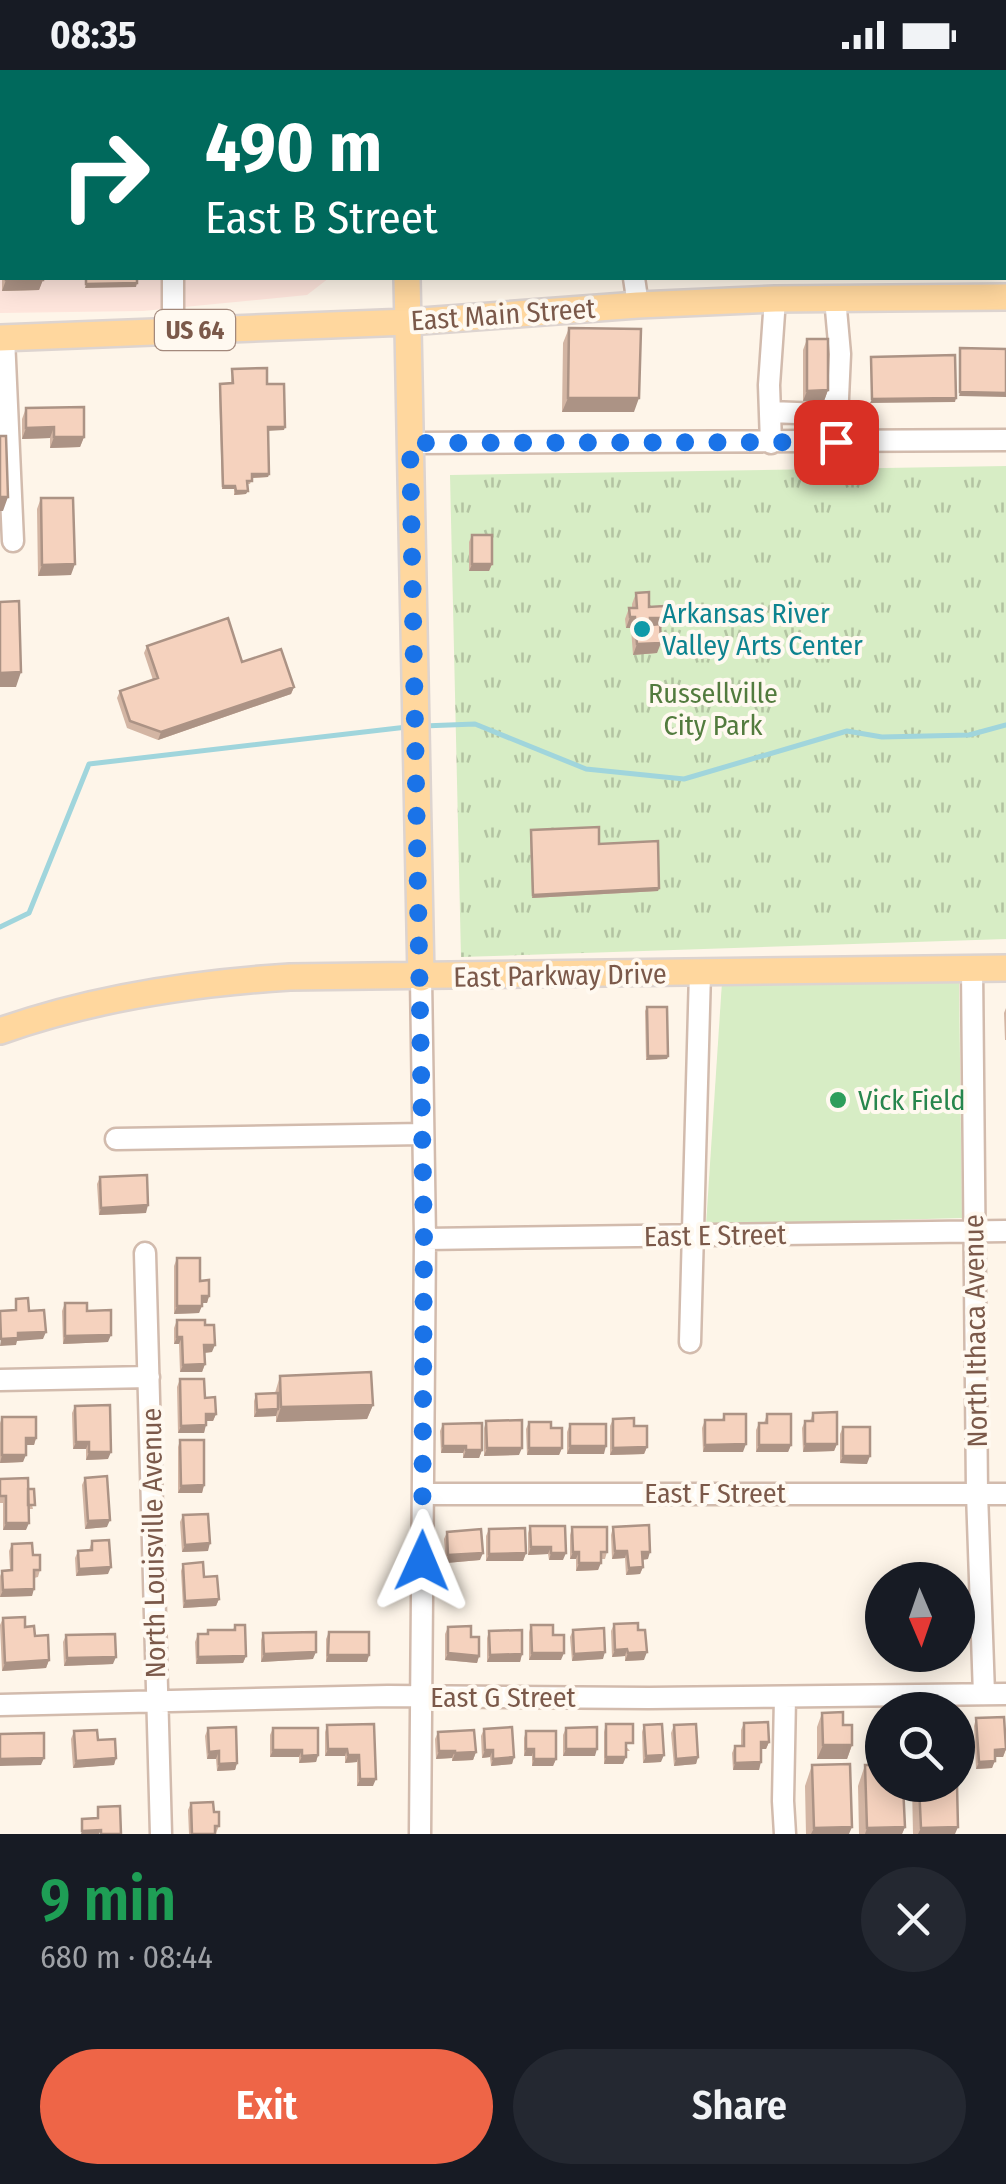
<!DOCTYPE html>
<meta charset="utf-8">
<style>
body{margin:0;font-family:"Fira Sans Condensed",sans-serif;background:#242831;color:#f1f3f6;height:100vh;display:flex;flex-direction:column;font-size:38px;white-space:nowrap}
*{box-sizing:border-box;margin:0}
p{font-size:32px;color:#9ea1a6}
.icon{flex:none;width:55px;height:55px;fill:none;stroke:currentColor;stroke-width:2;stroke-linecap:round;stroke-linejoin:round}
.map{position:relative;height:1764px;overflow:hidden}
.side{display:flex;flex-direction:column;background:#171b24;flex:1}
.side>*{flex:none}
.guide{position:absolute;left:0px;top:0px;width:1008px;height:210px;box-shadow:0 5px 25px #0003;background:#00695c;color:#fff;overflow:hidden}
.needle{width:65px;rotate:178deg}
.fabs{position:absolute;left:865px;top:1492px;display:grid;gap:20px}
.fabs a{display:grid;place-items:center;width:110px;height:110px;border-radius:50%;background:#171b24;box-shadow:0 5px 25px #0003;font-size:50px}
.pin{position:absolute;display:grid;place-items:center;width:85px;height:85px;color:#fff;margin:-42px;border-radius:20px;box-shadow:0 5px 15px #0006}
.me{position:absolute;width:110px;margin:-55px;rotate:1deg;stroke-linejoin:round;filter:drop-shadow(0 0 8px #0008)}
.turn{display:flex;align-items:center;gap:35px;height:210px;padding:0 40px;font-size:45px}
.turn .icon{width:130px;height:130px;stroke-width:2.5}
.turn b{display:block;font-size:70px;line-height:85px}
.round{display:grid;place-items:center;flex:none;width:105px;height:105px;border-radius:52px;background:#242831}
.overview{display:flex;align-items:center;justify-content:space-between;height:170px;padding:0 40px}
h1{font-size:60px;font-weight:600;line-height:75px;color:#1e9e55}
.button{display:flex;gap:20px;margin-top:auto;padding:20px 40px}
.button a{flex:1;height:115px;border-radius:60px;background:#ee6547;color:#fff;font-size:40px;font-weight:600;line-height:115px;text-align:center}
.button a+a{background:#242831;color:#f1f3f6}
.status{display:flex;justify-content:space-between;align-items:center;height:70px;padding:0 50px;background:#171b24;direction:ltr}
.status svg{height:28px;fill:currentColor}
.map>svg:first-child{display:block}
.commercial{fill:#fee5dc}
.grass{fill:url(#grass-tufts)}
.pitch{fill:#d7edc5}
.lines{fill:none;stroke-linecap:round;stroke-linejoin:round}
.stream{stroke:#a0d5dc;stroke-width:5}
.minor-casing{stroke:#d2bbad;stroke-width:25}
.major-casing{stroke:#ddd4d0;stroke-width:30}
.minor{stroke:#fff;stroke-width:20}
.major{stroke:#ffd79e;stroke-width:25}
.wall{fill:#d3b5a3}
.shaded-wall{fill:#ac9385}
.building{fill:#f5d2be;stroke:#ac9385;stroke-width:2.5}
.route{stroke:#1a73e8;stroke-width:18;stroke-dasharray:0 32.4}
.culture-dot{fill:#0f9aa8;stroke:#fff9f0;stroke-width:4}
.leisure-dot{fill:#2e9e5b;stroke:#fff9f0;stroke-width:4}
.labels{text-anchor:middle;stroke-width:8;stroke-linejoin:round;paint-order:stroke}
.shield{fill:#fff9f0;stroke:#a3897c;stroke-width:2.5}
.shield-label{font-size:25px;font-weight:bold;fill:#7b594a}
.street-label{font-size:28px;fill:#7b594a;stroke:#fff9f0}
.culture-label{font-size:28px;fill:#0d838f;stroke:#fff9f0;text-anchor:start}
.park-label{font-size:28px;fill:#527b3e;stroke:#fff9f0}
.leisure-label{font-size:28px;fill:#27864d;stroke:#fff9f0;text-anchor:start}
</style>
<div class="status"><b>08:35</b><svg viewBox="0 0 49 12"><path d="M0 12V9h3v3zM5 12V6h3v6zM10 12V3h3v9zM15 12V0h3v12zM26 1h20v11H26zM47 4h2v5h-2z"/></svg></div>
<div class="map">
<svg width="1006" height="1764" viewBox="0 0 1006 1764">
<defs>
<pattern id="grass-tufts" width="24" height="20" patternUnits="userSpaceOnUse" patternTransform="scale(2.5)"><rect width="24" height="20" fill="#d7edc5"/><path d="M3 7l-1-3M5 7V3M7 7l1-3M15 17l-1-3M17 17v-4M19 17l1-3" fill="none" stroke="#b3c3a2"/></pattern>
</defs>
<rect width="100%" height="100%" fill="#fef5e9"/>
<path class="commercial" d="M0 0H364L2 2V208H329L307 225 143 241 0 243Z"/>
<path class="grass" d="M1006 396V869L461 887 450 405Z"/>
<path class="pitch" d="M959 911 962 1148 706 1155 722 912Z"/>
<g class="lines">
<path class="stream" d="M423 656 475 654 586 699 684 709 847 661 882 667 969 665 1006 655
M0 857 29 843 89 694 407 657"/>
<g class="minor-casing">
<path id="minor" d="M622 0V2
M634 208 638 235
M835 228 840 284 836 372
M173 261V208
M4 268 13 471
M770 342 823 344 834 332V322
M410 373 1006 370
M771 373 769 315 775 229
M972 898 977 1423 984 1624
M116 1069 423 1064
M425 1169 1006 1161
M145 1183 161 1764
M690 1272 700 902
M0 1310 149 1307
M423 1424H1006
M785 1627 783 1731 785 1764
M0 1635 388 1626 649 1628 1006 1624
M420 1764 425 1169 421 908"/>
</g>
<g class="major-casing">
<path id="major" d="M402 0V2
M407 208 421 908
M0 268 408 252 638 235 775 229 1006 227
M0 961C93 928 192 913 290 907L1006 898"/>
</g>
<use href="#minor" class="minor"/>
<use href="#major" class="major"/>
</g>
<path class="wall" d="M2 174V208H43L39 220 2 221Z
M569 258 634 342H562L563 273Z
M807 269 828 320 824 331H803V280Z
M232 299 267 314 284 360H268L269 404 268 407 252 408 250 414H247L246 424 234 425V419H222L219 318 220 314H231Z
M26 338 84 367 80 377 50 378V368L22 369V349Z
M41 428 71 505 38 506 37 439Z
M472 465 492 494 489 501H469V472Z
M636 523 649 537 661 558 657 583 633 585 631 558H626L625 549 629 538H632V534Z
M147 576 242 592 294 617 291 624 158 670 127 658 117 628 120 621 153 610 144 583Z
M531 760 599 774 659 818 658 821 532 828 530 763Z
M647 937 668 986 667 989 646 990 645 941Z
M1006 938V970H1005L1004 943Z
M100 1107 146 1143 99 1145 97 1114Z
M177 1188 200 1211 209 1226 207 1233H202L199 1243 174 1244V1196Z
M65 1233 87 1241 108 1272 63 1274 62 1241Z
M177 1250 205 1255 212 1282 204 1283 205 1294 202 1302H180L179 1274H174V1258Z
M280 1306 373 1335 367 1349 276 1352V1346L254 1347V1331L256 1324 275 1323Z
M180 1309 205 1328 216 1344 213 1351H206L204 1363H178L177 1317Z
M75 1336 108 1389 86 1390V1379H73L72 1343Z
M813 1343 837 1374 834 1381 803 1382 802 1358 805 1351H810Z
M724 1344 743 1382H703L702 1358 705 1350H722Z
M767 1344 791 1375 788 1382H756V1360L759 1353H764Z
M2 1347 36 1368 34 1375H26L23 1392 0 1393V1353Z
M613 1349 647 1377 644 1384 610 1385V1356Z
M486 1351 519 1385 484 1386V1358Z
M529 1352 562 1378 559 1385H527L526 1359Z
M443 1354 482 1380 479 1388H463V1383H441L440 1361Z
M570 1354 604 1384H567V1362Z
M843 1357 867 1394 840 1393V1364Z
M180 1370 204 1415 202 1423H178V1377Z
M85 1408 107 1457 85 1459 82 1415Z
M0 1409 28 1419 33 1439H28L26 1460H3V1433H0Z
M183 1445 208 1481 182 1482 180 1452Z
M530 1456 563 1490H549L548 1484 528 1485V1463Z
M572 1457 607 1482 605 1489H601L598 1500 576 1501V1489H570V1465Z
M613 1457 648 1489 642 1490 643 1497 640 1504 626 1505 625 1488 612 1489 611 1465Z
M489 1459 526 1483 523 1491H486V1466Z
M447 1462 480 1490 446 1493 444 1469Z
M92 1471 108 1504 76 1506 75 1488 78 1481 89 1480Z
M12 1474 33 1485 40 1500 38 1507 34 1508 32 1526 0 1527V1506L2 1501 10 1500 9 1481Z
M183 1494 219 1529 216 1536 183 1538 181 1501Z
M3 1548 25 1557 35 1566 49 1590 46 1598 2 1601 0 1555Z
M614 1554 638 1560 644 1590 625 1591V1586L612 1587 611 1561Z
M235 1555 246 1586 243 1593 196 1594 195 1572 198 1564H206L208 1560H233Z
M531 1555 553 1565 561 1590H529V1562Z
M448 1557 471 1567 479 1586 477 1593 445 1590V1564Z
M573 1560 603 1589 572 1591 570 1567Z
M489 1561 522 1584 520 1592H487V1568Z
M329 1562 369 1585 367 1592H326V1569Z
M263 1563 313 1589 261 1592V1570Z
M66 1565 113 1594 64 1596 63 1572Z
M822 1643 843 1655 852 1675 847 1689H817V1657Z
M976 1648 1006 1679 1003 1687H995L992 1698 976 1699 974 1656Z
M744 1653 769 1672 766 1679H761L759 1700H733L732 1683 735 1676H741V1660Z
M374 1654 373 1716H357V1692L345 1693V1686H325V1662L327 1655Z
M606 1654 630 1681H626L623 1694H604V1662Z
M644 1655 661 1692 643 1693 642 1662Z
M674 1655 698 1687 696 1694 674 1696 671 1663Z
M208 1658 237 1693 235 1700 217 1701 216 1689H207L205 1666Z
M273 1658 318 1685 316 1692 299 1693V1687H270V1665Z
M566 1658 595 1686H563V1665Z
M484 1659 514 1687 512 1694 491 1696 490 1687 482 1688 481 1666Z
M74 1661 116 1688 114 1695 73 1698 71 1669Z
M526 1661 556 1689 553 1696H532V1686H524V1668Z
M438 1662 476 1682 473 1690 452 1691V1688L436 1689 435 1669Z
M812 1695 849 1764H806L805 1716Z
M865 1695 905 1757 902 1764H859L858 1716Z
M912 1715H957L955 1764H913Z
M191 1733 214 1742 219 1756 216 1763 189 1764 188 1740Z"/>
<path class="shaded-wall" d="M6 210H43L39 220 2 221Z
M137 213 136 217 85 218 86 214Z
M828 320 824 331H803L807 321Z
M960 322 1006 323V327L959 326Z
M568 328H639L634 342H562Z
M956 328 955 332 870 333 872 329Z
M54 357 50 368 22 369 26 358Z
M268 357H285L284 360 267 361Z
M54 367H84L80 377 50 378Z
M252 404H269L268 407 250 408Z
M223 416H235L234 419H222Z
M236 421H248L246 424 234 425Z
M0 427H8L3 441H0Z
M75 494 71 505 38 506 42 495Z
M472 494H492L489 501H469Z
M630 547H635L631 558H626Z
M650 548H665L661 558 646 559Z
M661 573 657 583 633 585 637 574Z
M21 602 16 617H0V603Z
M294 617 291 624 158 670 161 662Z
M659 818 658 821 532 828 533 825Z
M648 986H668L667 989 646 990Z
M148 1135 146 1143 99 1145 101 1138Z
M202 1226H209L207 1233H199Z
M177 1236H202L199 1243 174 1244Z
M46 1262 43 1269 17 1271 16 1275 0 1276 1 1269 18 1263Z
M111 1265 108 1272 63 1274 65 1266Z
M177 1267H182L179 1274H174Z
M204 1275H215L212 1282 202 1283Z
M205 1294 202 1302H180L183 1295Z
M373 1335 367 1349 276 1352 281 1337Z
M278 1339 276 1346 254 1347 257 1340Z
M206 1344H216L213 1351H204Z
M206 1355 204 1363H178L181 1356Z
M26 1368H36L34 1375H23Z
M76 1372H89L86 1379H73Z
M746 1374 743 1382H703L705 1375Z
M805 1374H837L834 1381 803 1382Z
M759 1375H791L788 1382H756Z
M443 1376H466L463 1383H441Z
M570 1376H606L604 1384H567Z
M647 1377 644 1384 610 1385 613 1378Z
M487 1378H522L519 1385 484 1386Z
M529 1378H562L559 1385H527Z
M466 1380H482L479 1388H463Z
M89 1382H111L108 1389 86 1390Z
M2 1385H26L23 1392 0 1393Z
M843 1386H870L867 1394 840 1393Z
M204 1415 202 1423H178L181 1416Z
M110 1450 107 1457 85 1459 88 1451Z
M6 1453H29L26 1460H3Z
M210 1473 208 1481 182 1482 185 1475Z
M531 1477H551L548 1484 528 1485Z
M615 1481H627L625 1488 612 1489Z
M573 1482H579L576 1489H570Z
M642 1482H650L648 1489 639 1490Z
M483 1483 480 1490 446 1493 448 1485Z
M526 1483 523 1491H486L489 1484Z
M551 1483H566L563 1490H549Z
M579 1493H601L598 1500 576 1501Z
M111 1497 108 1504 76 1506 79 1499Z
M643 1497 640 1504 626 1505 629 1498Z
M34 1519 32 1526 0 1527 3 1520Z
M219 1529 216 1536 183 1538 185 1531Z
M627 1579 625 1586 612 1587 615 1580Z
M316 1582 313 1589 261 1592 264 1584Z
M605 1582 603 1589 572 1591 574 1584Z
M647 1582 644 1590 625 1591 628 1583Z
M448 1583 479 1586 477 1593 445 1590Z
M532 1583H564L561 1590H529Z
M522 1584 520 1592H487L490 1585Z
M328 1585H369L367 1592H326Z
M246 1586 243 1593 196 1594 198 1587Z
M116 1587 113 1594 64 1596 67 1588Z
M49 1590 46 1598 2 1601 5 1593Z
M761 1672H769L766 1679H758Z
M823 1675H852L847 1689H817Z
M328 1679H347L345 1686H325Z
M526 1679H534L532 1686H524Z
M566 1679H597L595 1686H563Z
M1006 1679 1003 1687H992L995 1680Z
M273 1680H302L299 1687H270Z
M485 1680H493L490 1687 482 1688Z
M219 1681 216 1689H207L209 1682Z
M439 1681H455L452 1688 436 1689Z
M476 1682 473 1690 452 1691 455 1683Z
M318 1685 316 1692 299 1693 302 1686Z
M348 1685H359L357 1692 345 1693Z
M664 1685 661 1692 643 1693 646 1686Z
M514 1687 512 1694 491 1696 493 1689Z
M606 1687H626L623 1694H604Z
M698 1687 696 1694 674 1696 676 1689Z
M44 1688 41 1695 0 1696V1689Z
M116 1688 114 1695 73 1698 76 1691Z
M534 1689H556L553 1696H532Z
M995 1691 992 1698 976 1699 979 1692Z
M761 1692 759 1700H733L735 1693Z
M237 1693 235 1700 217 1701 219 1694Z
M360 1709H376L373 1716H357Z
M852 1757 849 1764H811L814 1758Z
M905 1757 902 1764H865L867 1758Z
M958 1757 955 1764H918L921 1758Z
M101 1760 99 1764H81L82 1761Z"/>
<path class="building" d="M0 0H15V2H2V158H0Z
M111 0H131V2H111Z
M253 0H337V2H253Z
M647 0H783V2H647Z
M1005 6H1006V54H1005Z
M6 208H43V210H6Z
M78 208H137V213L86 214V208Z
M569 258 641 259 639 328H568Z
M807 269H828V320L807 321Z
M960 278 1006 279V323L960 322Z
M955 285 956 328 872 329 871 287Z
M267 298V314H284L285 357H268L269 404H252V411H247L248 421H236L235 416H223L220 314 233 313 232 299Z
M84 337V367H54V357L26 358V338Z
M0 366H6L8 427H0Z
M41 428H73L75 494 42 495Z
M472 465H492V494H472Z
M649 522V537L664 536 665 548H650L651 555 660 554 661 573 637 574 635 547H630L629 538H637L636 523Z
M19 531 21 602 0 603V532Z
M228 548 242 592 281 579 294 617 161 662 130 651 120 621 158 608 147 576Z
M599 757V774L658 771 659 818 533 825 531 760Z
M647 937H667L668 986H648Z
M147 1105 148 1135 101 1138 100 1107Z
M177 1188H200V1211L209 1210V1226H202V1236H177Z
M28 1228 29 1241 44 1240 46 1262 18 1263V1268L1 1269 0 1241 16 1240V1229Z
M65 1233H87V1241L111 1240V1265L65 1266Z
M177 1250H205V1255H214L215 1275H204L205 1294 183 1295 182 1267H177Z
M371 1302 373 1335 281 1337 280 1306Z
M180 1309H204L205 1328 215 1327 216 1344H206V1355L181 1356Z
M278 1323V1339L257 1340 256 1324Z
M110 1335 111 1382H89V1372H76L75 1336Z
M837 1342V1374H805V1351H813V1343Z
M724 1344H746V1374L705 1375V1350H724Z
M767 1344H791V1375H759V1353H767Z
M2 1347H36V1368H26V1385H2Z
M634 1348V1356H647V1377L613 1378V1349Z
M522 1350V1378H487L486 1351Z
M529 1352H551V1358H562V1378H529Z
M482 1353V1380H466V1376H443V1354Z
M570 1354H606V1376H570Z
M843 1357H870V1386H843Z
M180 1370H204V1415L181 1416Z
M107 1406 110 1450 88 1451 85 1408Z
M28 1408 29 1453H6V1426H0V1409Z
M28 1419H34L35 1435H28Z
M208 1444 210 1473 185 1475 183 1445Z
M649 1455 650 1482H642L643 1497 629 1498 627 1481H615L613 1457Z
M530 1456H565L566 1483H551V1477H531Z
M572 1457H607V1482H601V1493H579V1482H573Z
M525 1458 526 1483 489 1484V1459Z
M481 1459 483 1483 448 1485 447 1462Z
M109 1470 111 1497 79 1499 78 1481 92 1480V1471Z
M32 1473 33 1485H40V1500H34V1519L3 1520 2 1501 12 1500V1474Z
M203 1492 204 1507 217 1506 219 1529 185 1531 183 1494Z
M25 1547V1557L34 1556 35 1566 48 1565 49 1590 5 1593 3 1548Z
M638 1553V1560H645L647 1582 628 1583 627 1579 615 1580 614 1554Z
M235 1555H245L246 1586 198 1587V1564H208V1560H235Z
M531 1555H553V1565H564V1583H532Z
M471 1556V1567H479V1586L448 1583V1557Z
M604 1558 605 1582 574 1584 573 1560Z
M522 1560V1584L490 1585 489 1561Z
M316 1562V1582L264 1584 263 1563Z
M329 1562H369V1585H328Z
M115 1564 116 1587 67 1588 66 1565Z
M843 1642V1655H852V1675H823L822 1643Z
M1004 1647 1006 1679 995 1680V1691L979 1692 976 1648Z
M768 1652 769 1672H761V1692L735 1693V1676H744V1653Z
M374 1654 376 1709H360L359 1685H348L347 1679H328L327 1655Z
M606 1654H633V1673H626V1687H606Z
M662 1654 664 1685 646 1686 644 1655Z
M696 1654 698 1687 676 1689 674 1655Z
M236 1657 237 1693 219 1694V1681L209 1682 208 1658Z
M512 1657 514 1687 493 1689V1680H485L484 1659Z
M597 1657V1679H566V1658Z
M273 1658H318V1685L302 1686V1680H273Z
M97 1660 98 1670 115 1669 116 1688 76 1691 74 1661Z
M474 1660 476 1682 455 1683V1681H439L438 1662Z
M526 1661H556V1689H534V1679H526Z
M44 1663V1688L0 1689V1664Z
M850 1694 852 1757 814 1758 812 1695Z
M865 1695H882V1715H903L905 1757 867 1758Z
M919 1715H957L958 1757 921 1758Z
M213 1732 214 1742H219V1756H215V1764H192L191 1733Z
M120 1736 121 1764H101V1760L82 1761V1749L98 1748V1737Z"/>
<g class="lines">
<path class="route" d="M422 1491 424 1169 410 373 836 372"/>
</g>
<circle class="culture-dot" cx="642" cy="559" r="10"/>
<circle class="leisure-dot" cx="838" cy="1030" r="10"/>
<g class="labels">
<rect class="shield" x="155" y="240" width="80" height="40" rx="8"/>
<g class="shield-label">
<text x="195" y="269">US 64</text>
</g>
<g class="street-label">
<text transform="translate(503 244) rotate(-4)" y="10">East Main Street</text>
<text transform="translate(560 905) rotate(-1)" y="10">East Parkway Drive</text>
<text transform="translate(715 1165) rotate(-1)" y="10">East E Street</text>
<text transform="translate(975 1261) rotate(-91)" y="10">North Ithaca Avenue</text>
<text x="715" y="1433">East F Street</text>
<text transform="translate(153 1473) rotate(-91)" y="10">North Louisville Avenue</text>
<text x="503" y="1637">East G Street</text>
</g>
<g class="culture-label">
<text x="662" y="553">Arkansas River<tspan x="662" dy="32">Valley Arts Center</tspan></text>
</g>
<g class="park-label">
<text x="713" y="633">Russellville<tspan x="713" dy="32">City Park</tspan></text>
</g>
<g class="leisure-label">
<text x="858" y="1040">Vick Field</text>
</g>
</g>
</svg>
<div class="fabs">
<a><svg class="needle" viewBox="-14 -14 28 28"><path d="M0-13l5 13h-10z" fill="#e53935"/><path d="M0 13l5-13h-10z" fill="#9ea1a6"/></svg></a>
<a><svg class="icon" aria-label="search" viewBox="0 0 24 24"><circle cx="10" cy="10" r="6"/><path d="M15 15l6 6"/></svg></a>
</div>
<div class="pin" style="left:836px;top:372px;background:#d93025"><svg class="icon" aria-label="arrive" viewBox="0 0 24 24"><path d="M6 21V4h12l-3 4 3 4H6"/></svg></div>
<svg class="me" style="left:422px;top:1491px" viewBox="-20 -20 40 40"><path d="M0-17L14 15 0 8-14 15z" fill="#1a73e8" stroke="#fff" stroke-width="4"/></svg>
<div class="guide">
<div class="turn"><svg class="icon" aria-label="right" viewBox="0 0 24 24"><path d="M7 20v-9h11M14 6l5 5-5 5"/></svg><div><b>490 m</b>East B Street</div></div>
</div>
</div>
<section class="side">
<div class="overview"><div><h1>9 min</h1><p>680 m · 08:44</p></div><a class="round"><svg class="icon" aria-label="close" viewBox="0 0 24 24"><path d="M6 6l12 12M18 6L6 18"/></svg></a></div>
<div class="button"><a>Exit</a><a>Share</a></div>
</section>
